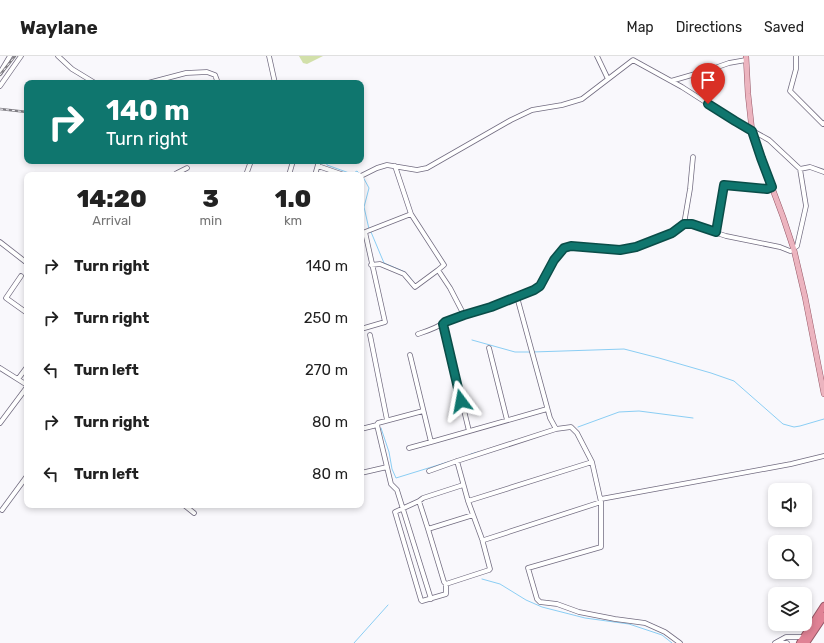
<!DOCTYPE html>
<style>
body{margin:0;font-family:Rubik,sans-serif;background:#f2f2f2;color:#222;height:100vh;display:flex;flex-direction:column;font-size:15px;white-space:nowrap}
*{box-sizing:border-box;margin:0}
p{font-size:13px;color:#767676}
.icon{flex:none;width:22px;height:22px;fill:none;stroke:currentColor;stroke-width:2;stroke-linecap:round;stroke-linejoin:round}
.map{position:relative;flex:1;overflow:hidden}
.sheet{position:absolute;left:24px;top:116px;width:340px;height:336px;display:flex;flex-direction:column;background:#fff;border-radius:8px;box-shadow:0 2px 6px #0003}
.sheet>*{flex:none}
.banner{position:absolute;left:24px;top:24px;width:340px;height:84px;border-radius:8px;box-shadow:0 2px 6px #0003;background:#0f766e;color:#fff;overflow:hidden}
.buttons{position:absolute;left:768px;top:427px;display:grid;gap:8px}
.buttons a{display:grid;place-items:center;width:44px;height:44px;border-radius:8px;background:#fff;box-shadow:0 2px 6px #0003;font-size:20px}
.pin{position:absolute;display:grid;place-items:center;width:34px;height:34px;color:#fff;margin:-41px -17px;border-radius:50% 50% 50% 0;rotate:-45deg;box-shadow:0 0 4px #0007}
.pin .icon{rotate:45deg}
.me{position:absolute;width:44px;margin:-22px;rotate:347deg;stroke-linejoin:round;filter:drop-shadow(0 0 3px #0008)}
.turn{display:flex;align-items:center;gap:14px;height:84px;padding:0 16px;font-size:18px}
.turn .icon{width:52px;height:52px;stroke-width:2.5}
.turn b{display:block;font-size:28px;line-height:34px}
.eta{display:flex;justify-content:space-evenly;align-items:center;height:68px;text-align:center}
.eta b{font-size:24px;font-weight:800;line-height:28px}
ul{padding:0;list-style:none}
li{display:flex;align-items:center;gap:12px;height:52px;padding:0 16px}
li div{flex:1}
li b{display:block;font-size:15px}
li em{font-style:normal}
header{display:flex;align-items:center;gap:24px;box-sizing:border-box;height:56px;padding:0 20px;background:#fff;border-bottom:1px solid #e0e0e0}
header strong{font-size:19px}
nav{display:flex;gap:22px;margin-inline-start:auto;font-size:14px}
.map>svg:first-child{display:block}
.green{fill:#d2e0aa}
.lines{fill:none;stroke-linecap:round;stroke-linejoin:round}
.stream{stroke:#8bcef4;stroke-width:1}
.minor-casing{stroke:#726c80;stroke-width:5.5}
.major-casing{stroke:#965867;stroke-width:6}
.highway-casing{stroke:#965867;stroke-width:8}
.minor{stroke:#fff;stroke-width:4}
.major{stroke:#ecb4bf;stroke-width:5}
.highway{stroke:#e08295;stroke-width:6}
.rail-casing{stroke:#7f7d83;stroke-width:2.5}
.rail{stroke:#f9f8fc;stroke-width:1;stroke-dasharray:3;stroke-linecap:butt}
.route-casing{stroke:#0a4d48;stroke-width:10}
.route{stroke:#0f766e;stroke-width:7}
</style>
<header>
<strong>Waylane</strong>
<nav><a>Map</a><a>Directions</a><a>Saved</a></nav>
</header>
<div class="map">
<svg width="824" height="587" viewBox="0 0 824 587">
<rect width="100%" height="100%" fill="#f9f8fc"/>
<path class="green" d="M299 0H323L307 8 303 7Z"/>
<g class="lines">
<path class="stream" d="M326 105 327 109 352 118 357 115 360 118
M363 121 369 132 364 151 369 173
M371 176 384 207 405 216 412 224
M472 284 515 296H530
M533 296 624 293 659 302 711 317 734 325 783 368 794 371 800 370 824 363
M578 371 619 356 639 355 693 362
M381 372 389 396 392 413 396 422 448 406
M471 398 478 396
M482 523 500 528 526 544 542 551 585 562 629 568 662 579 672 587
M354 587 388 549"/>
<g class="minor-casing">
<path id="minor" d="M58 0 72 13 95 27
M269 0 275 27
M597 0 608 23
M796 0V13L790 35 823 68 824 67
M0 17 10 0
M671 25 709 14 729 7 746 4
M148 27 186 17 207 16 215 19 218 27
M0 30 21 0
M318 110 344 119
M395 110 411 158
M174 119 177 117 187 112
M246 119 251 105
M289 119 293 105
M315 119 319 105
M361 120 377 112 387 109 417 114 427 112 511 64 532 54 562 49 582 43 633 4 682 31 735 65 769 84 800 113 810 111 824 116
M684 168 690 133 693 101
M716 176 724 129 767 133 771 131
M0 186 27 207
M794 192 797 190 806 150 800 113
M371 209 380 208 404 218 415 231 438 214 450 232 464 259
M21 220 6 242 27 257
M517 241 550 362 556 373 571 371 577 377 592 406 601 446V491L528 512 537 543 540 546 557 548 579 556 615 563 645 567 665 576 680 587
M443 268 469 375
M361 273 385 266 365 176 411 158 444 209 438 214
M418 278C427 275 437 272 445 266 474 255 505 247 534 234L540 230 554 204 564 192 571 190 620 194 635 191 672 177 684 168 692 169 726 180 780 191 790 195 794 194
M370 279 387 364
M489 292 507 364
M410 299 431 386
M0 312 27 329
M18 323 27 311
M0 367 27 331
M377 369 391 428 397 434 431 543
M361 373 377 369 378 367 423 355
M409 392 431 386 547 353
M429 415 457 405 556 373
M361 417 387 411
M601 443 791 408 824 400
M419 445 428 473 473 459
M468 445 592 406
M184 449 194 457
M2 454 27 420
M428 473 444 526 446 528 489 514 490 513 482 483 468 445 457 405
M482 483 484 484 601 446
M446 528V538L422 545 421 544 395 456 419 445 423 442 463 429
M777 586 787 587
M775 587 786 581H803"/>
</g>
<g class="major-casing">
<path id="major" d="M746 0 748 38 752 75 761 102 783 161 794 194 805 241 824 338"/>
</g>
<g class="highway-casing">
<path id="highway" d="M800 587 824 550
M806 587 824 560"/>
</g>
<use href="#minor" class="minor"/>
<use href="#major" class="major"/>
<use href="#highway" class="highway"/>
<g class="rail-casing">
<path id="rail" d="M0 19 15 0
M0 53 27 56"/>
</g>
<use href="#rail" class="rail"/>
</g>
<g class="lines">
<g class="route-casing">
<path id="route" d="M461 345 443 268 445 266 464 259 491 251 534 234 540 230 554 204 564 192 571 190 620 194 636 191 672 177 684 168H692L716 176 724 129 767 133 772 131 761 102 752 75 735 65 708 48"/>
</g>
<use href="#route" class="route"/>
</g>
</svg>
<div class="buttons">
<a><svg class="icon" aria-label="sound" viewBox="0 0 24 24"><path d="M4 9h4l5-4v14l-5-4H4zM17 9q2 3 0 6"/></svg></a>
<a><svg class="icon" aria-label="search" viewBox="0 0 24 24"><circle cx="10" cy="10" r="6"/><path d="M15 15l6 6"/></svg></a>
<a><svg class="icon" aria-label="layers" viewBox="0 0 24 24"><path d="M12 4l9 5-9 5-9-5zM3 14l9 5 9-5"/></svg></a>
</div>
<div class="pin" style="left:708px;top:48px;background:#d93025"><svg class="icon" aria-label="arrive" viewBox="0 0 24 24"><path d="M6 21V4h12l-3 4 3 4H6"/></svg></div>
<svg class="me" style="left:461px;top:345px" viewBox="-20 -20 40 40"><path d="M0-17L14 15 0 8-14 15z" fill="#0f766e" stroke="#fff" stroke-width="4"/></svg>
<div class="banner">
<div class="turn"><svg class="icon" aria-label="right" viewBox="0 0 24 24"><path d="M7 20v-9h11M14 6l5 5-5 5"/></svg><div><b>140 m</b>Turn right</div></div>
</div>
<section class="sheet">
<div class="eta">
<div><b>14:20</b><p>Arrival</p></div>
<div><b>3</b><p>min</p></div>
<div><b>1.0</b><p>km</p></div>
</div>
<ul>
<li><svg class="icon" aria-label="right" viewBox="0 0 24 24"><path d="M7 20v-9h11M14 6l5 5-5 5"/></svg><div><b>Turn right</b></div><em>140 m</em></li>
<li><svg class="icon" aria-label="right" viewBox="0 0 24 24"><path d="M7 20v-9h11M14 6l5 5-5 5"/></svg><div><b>Turn right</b></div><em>250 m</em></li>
<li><svg class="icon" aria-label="left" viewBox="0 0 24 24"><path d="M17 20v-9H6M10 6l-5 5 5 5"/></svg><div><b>Turn left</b></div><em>270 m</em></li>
<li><svg class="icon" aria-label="right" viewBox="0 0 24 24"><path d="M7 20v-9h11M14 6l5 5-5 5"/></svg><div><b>Turn right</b></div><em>80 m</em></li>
<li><svg class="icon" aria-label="left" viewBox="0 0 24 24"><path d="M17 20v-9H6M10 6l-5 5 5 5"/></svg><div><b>Turn left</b></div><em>80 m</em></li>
</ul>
</section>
</div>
